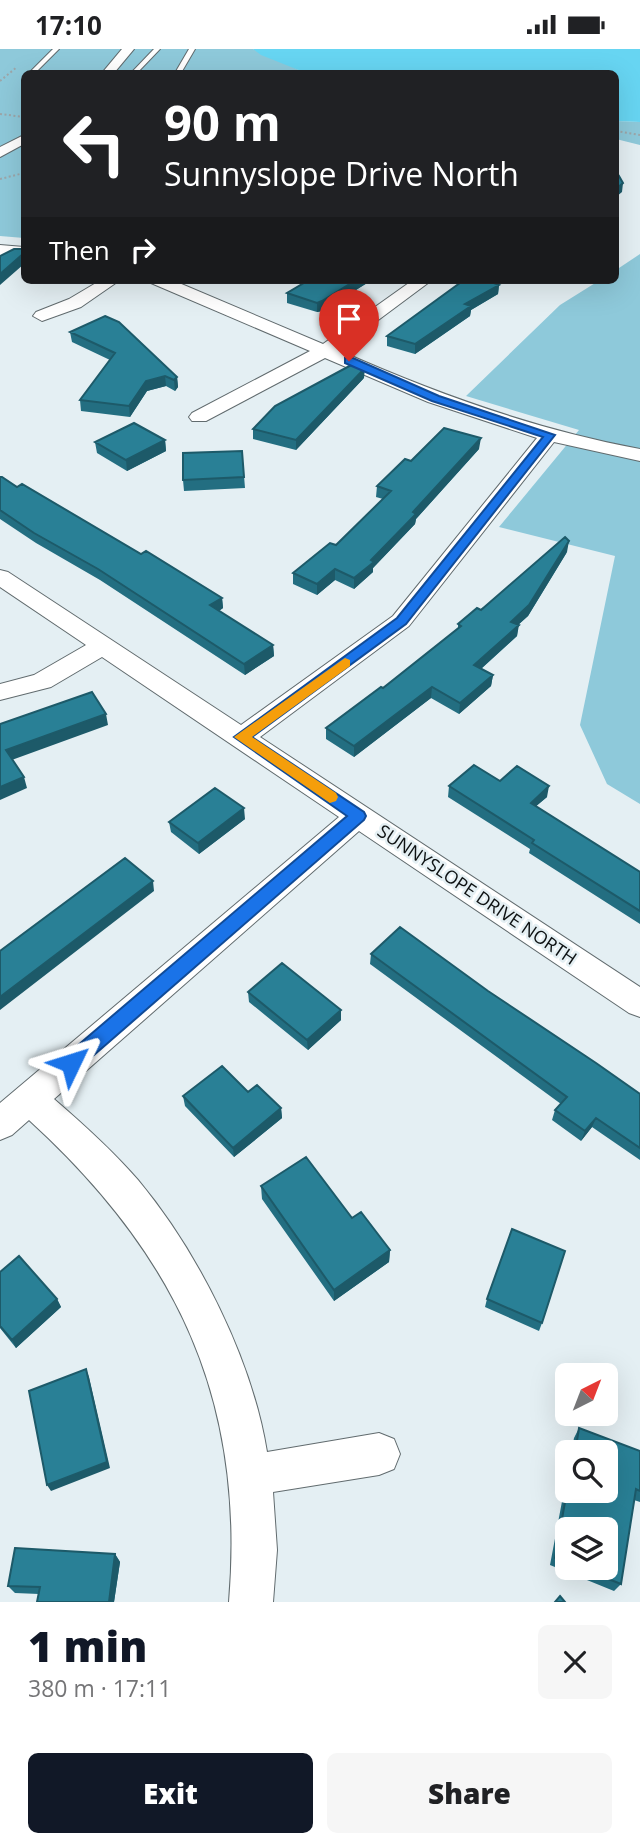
<!DOCTYPE html>
<meta charset="utf-8">
<style>
body{margin:0;font-family:"Open Sans",sans-serif;background:#f6f6f6;color:#202124;height:100vh;display:flex;flex-direction:column;font-size:26px;white-space:nowrap}
*{box-sizing:border-box;margin:0}
p{font-size:23px;color:#757577}
.icon{flex:none;width:38px;height:38px;fill:none;stroke:currentColor;stroke-width:2;stroke-linecap:round;stroke-linejoin:round}
.map{position:relative;height:1553px;overflow:hidden}
.panel{display:flex;flex-direction:column;background:#fff;flex:1}
.panel>*{flex:none}
.guide{position:absolute;left:21px;top:21px;width:598px;height:214px;border-radius:10px;box-shadow:0 7px 28px #0002;background:#202124;color:#fff;overflow:hidden}
.needle{width:46px;rotate:42deg}
.fabs{position:absolute;left:555px;top:1314px;display:grid;gap:14px}
.fabs a{display:grid;place-items:center;width:63px;height:63px;border-radius:10px;background:#fff;box-shadow:0 7px 28px #0002;font-size:35px}
.pin{position:absolute;display:grid;place-items:center;width:60px;height:60px;color:#fff;margin:-72px -30px;border-radius:50% 50% 50% 0;rotate:-45deg;box-shadow:0 0 7px #0007}
.pin .icon{rotate:45deg}
.me{position:absolute;width:77px;margin:-38px;rotate:49deg;stroke-linejoin:round;filter:drop-shadow(0 0 5px #0008)}
.turn{display:flex;align-items:center;gap:24px;height:147px;padding:0 28px;font-size:32px}
.turn .icon{width:91px;height:91px;stroke-width:2.5}
.turn b{display:block;font-size:49px;line-height:60px}
.then{display:flex;align-items:center;height:66px;padding:0 28px;background:#0003;gap:14px;font-size:26px}
.round{display:grid;place-items:center;flex:none;width:74px;height:74px;border-radius:10px;background:#f6f6f6}
.summary{display:flex;align-items:center;justify-content:space-between;height:119px;padding:0 28px}
h1{font-size:42px;font-weight:800;line-height:52px;color:#111827}
.cta{display:flex;gap:14px;margin-top:auto;padding:14px 28px}
.cta a{flex:1;height:80px;border-radius:10px;background:#111827;color:#fff;font-size:28px;font-weight:800;line-height:80px;text-align:center}
.cta a+a{background:#f6f6f6;color:#202124}
.status{display:flex;justify-content:space-between;align-items:center;height:49px;padding:0 35px;background:#fff;direction:ltr}
.status svg{height:19px;fill:currentColor}
.map>svg:first-child{display:block}
.green{fill:#8ec9da}
.water{fill:#67d5f2}
.lines{fill:none;stroke-linecap:round;stroke-linejoin:round}
.service-casing{stroke:#616b6e;stroke-width:2}
.minor-casing{stroke:#616b6e;stroke-width:2}
.path{stroke:#9da6a9;stroke-width:2;stroke-dasharray:2 2.5;stroke-linecap:butt}
.service{fill:#fff;fill-rule:evenodd}
.minor{fill:#fff;fill-rule:evenodd}
.wall{fill:#236e81;fill-rule:evenodd}
.shaded-wall{fill:#1d5a69}
.building{fill:#298096;stroke:#1d5a69;stroke-width:2}
.route{fill:#1a73e8;stroke:#114b97;stroke-width:2}
.slow{fill:#f59e0b}
.labels{text-anchor:middle;stroke-width:5;stroke-linejoin:round;paint-order:stroke}
.street-label{font-size:18px;fill:#0d1112;stroke:#e4eff3}
</style>
<div class="status"><b>17:10</b><svg viewBox="0 0 49 12"><path d="M0 12V9h3v3zM5 12V6h3v6zM10 12V3h3v9zM15 12V0h3v12zM26 1h20v11H26zM47 4h2v5h-2z"/></svg></div>
<div class="map">
<svg width="640" height="1553" viewBox="0 0 640 1553">
<rect width="100%" height="100%" fill="#e4eff3"/>
<path class="green" d="M0 0H253L306 24H24V189L0 187Z
M616 72 640 73V96L616 90Z
M640 205V755L607 735 580 676 615 507 499 478 579 381 466 347 560 256 600 231H616V221Z"/>
<path class="water" d="M253 0H640V73L616 72V24H306L261 6Z"/>
<g class="lines">
<g class="service-casing">
<path id="service" d="M53 0H59L35 24H29Z
M154 0H160L137 24H131Z
M189 0H195L181 24H175Z"/>
</g>
<g class="minor-casing">
<path id="minor" d="M122 0H134L114 24H102Z
M24 86V95L0 108V98Z
M0 196 24 198V208L0 206Z
M101 231H120L81 258 42 272 33 267 36 263 69 250Z
M149 231H172L323 295 413 231H432L338 301C436 345 534 380 640 400V412L554 393 409 577 260 688 640 938V968L629 964 359 782 54 1050C83 1075 112 1101 138 1131 198 1203 252 1310 267 1403L379 1384 394 1390 400 1405 394 1420 379 1426 273 1443 277 1501 273 1553H229C246 1351 177 1206 29 1071L12 1086 0 1091V1054L339 768 102 608 51 638 0 651V635L34 626 86 596 0 538V521L8 523 241 676 393 567 537 389 428 353 325 309 206 372H192L189 368 192 364 310 302 151 234Z"/>
</g>
<path class="path" d="M0 32 17 18
M0 65 24 68
M616 82 640 86
M0 130 24 124"/>
<use href="#service" class="service"/>
<use href="#minor" class="minor"/>
</g>
<path class="wall" d="M309 231H372L322 262 317 263 287 254V244Z
M499 236 498 245 471 261 470 267 415 305 387 297V287Z
M70 283 177 328 178 338 175 342 166 337 147 342 130 368 81 362 80 351 110 311 72 293Z
M364 329 296 401 253 390V380Z
M165 391 166 402 127 422 97 404 95 393Z
M479 400 416 470 415 475 373 519V523L354 540 335 531 317 546 293 535V524L336 496 383 450 376 448 377 437 411 412Z
M242 402 245 439 184 442 183 431Z
M0 428 222 549 223 559 219 562 273 596 274 607 245 626 100 531 36 494 0 470Z
M567 503 528 567 518 576 517 587 481 620 493 626 491 637 459 665 431 649 354 708 326 690V679L383 639 458 579V575Z
M500 732 547 748 536 757 640 823V875L529 804 530 800 448 748 449 737Z
M245 770 199 805 171 783 169 773Z
M371 905 488 942 640 1045V1111L592 1078 581 1092 552 1071 555 1061 561 1055 370 915Z
M248 943 341 971 308 1001 249 953Z
M248 1043 281 1059 282 1069 234 1108 185 1057 183 1047Z
M261 1137 390 1201 389 1213 334 1252 262 1150Z
M0 1223 57 1250 61 1258 16 1299 0 1279Z
M487 1250 542 1274 539 1282 485 1258Z
M579 1379 640 1402V1453L634 1451 621 1535 614 1542 550 1516 567 1426V1442L606 1404H571L574 1389ZM567 1480 606 1519H567Z
M115 1505 120 1513 114 1553H37L39 1545 15 1544 8 1537Z"/>
<path class="shaded-wall" d="M623 134 622 143 616 148V140Z
M24 204V215L0 236V225Z
M356 231H372L322 262 317 263V254Z
M499 236 498 245 471 261 470 267 415 305V295L465 255Z
M365 319 364 329 296 401V391Z
M165 327 166 337 147 342 130 368 129 357 146 332Z
M177 328 178 338 175 342 174 331Z
M481 389 479 400 416 470 415 475 373 519V523L354 540V529Z
M165 391 166 402 127 422 126 411Z
M569 492 567 503 528 567 509 584 511 573Z
M335 520V531L317 546V535Z
M222 549 223 559 211 567 210 556Z
M519 576 517 587 473 627 474 616Z
M273 596 274 607 245 626 244 615Z
M493 626 491 637 459 665 460 654Z
M432 638 431 649 354 708V697Z
M106 665 108 676 9 712 6 701Z
M24 728 27 739 0 751V738Z
M549 737 547 748 528 764 531 754Z
M244 759 245 770 199 805 198 794Z
M153 832 154 842 0 961V948Z
M341 961V971L308 1001 307 991Z
M281 1059 282 1069 234 1108 233 1099Z
M596 1069 592 1078 581 1092 585 1082Z
M390 1201 389 1213 334 1252V1241Z
M57 1250 61 1258 16 1299 12 1291Z
M86 1320 89 1328 110 1419 51 1442 47 1436Z
M115 1505 120 1513 114 1553H109Z"/>
<path class="building" d="M619 127 623 134 616 140V129Z
M24 199V204L0 225V207L14 200H24Z
M309 231H356L322 252 317 254 287 244Z
M464 231H486L499 236 465 255 471 257 415 295 387 287Z
M105 267 119 273 177 328 174 331 165 327 146 332 129 357 80 351 115 304 70 283Z
M355 314 365 319 296 391 253 380 275 357Z
M134 374 165 391 126 411 95 393Z
M444 379 481 389 413 463 416 465 371 511 374 513 354 529 335 520 317 535 293 524 330 494 336 496 391 442 377 437 405 410 411 412Z
M242 402 244 428 183 431V404Z
M0 428H2L17 438 22 435 141 505 146 502 222 549 210 556 273 596 244 615 98 520 34 484 0 461Z
M565 488 569 492 529 556 511 573 519 576 474 616 493 626 460 654 432 638 354 697 326 679 381 638 383 639 461 577 458 575 477 559 481 561Z
M92 643 106 665 6 701 24 728 0 738V675Z
M474 716 500 732 517 717 549 737 531 754 640 823V862L532 794 534 791 449 737Z
M215 739 244 759 198 794 169 773Z
M125 809 153 832 0 948V902Z
M400 878 488 942 596 1014 640 1045V1099L596 1069 585 1082 555 1061 567 1048 371 905Z
M282 914 341 961 307 991 248 943Z
M222 1017 248 1043 257 1036 281 1059 233 1099 183 1047Z
M306 1108 352 1169 361 1163 390 1201 334 1241 261 1137Z
M512 1180 565 1202 542 1274 487 1250Z
M19 1207 57 1250 12 1291 0 1277V1223Z
M86 1320 107 1413 47 1436 29 1342Z
M579 1379 640 1402V1442L636 1440 621 1535 581 1519H606V1480H567V1514L555 1509 567 1442H606V1404H575Z
M15 1499 115 1505 109 1553H37L40 1538 8 1537Z
M560 1547 565 1553H555Z"/>
<path class="route" d="M345 309H353L439 347 555 386 406 575 252 688 364 763 366 767 364 771 78 1020 71 1023 64 1020 62 1014 64 1008 347 767 234 688 397 569 543 388 432 352 345 314Z"/>
<path class="slow" d="M345 609 350 611V617L252 688 336 744 338 748 336 752 330 754 234 688Z"/>
<g class="labels">
<g class="street-label">
<text transform="translate(477 846) rotate(34)" y="6">SUNNYSLOPE DRIVE NORTH</text>
</g>
</g>
</svg>
<div class="fabs">
<a><svg class="needle" viewBox="-14 -14 28 28"><path d="M0-13l5 13h-10z" fill="#e53935"/><path d="M0 13l5-13h-10z" fill="#757577"/></svg></a>
<a><svg class="icon" aria-label="search" viewBox="0 0 24 24"><circle cx="10" cy="10" r="6"/><path d="M15 15l6 6"/></svg></a>
<a><svg class="icon" aria-label="layers" viewBox="0 0 24 24"><path d="M12 4l9 5-9 5-9-5zM3 14l9 5 9-5"/></svg></a>
</div>
<div class="pin" style="left:349px;top:312px;background:#d93025"><svg class="icon" aria-label="arrive" viewBox="0 0 24 24"><path d="M6 21V4h12l-3 4 3 4H6"/></svg></div>
<svg class="me" style="left:71px;top:1014px" viewBox="-20 -20 40 40"><path d="M0-17L14 15 0 8-14 15z" fill="#1a73e8" stroke="#fff" stroke-width="4"/></svg>
<div class="guide">
<div class="turn"><svg class="icon" aria-label="left" viewBox="0 0 24 24"><path d="M17 20v-9H6M10 6l-5 5 5 5"/></svg><div><b>90 m</b>Sunnyslope Drive North</div></div>
<div class="then">Then<svg class="icon" aria-label="right" viewBox="0 0 24 24"><path d="M7 20v-9h11M14 6l5 5-5 5"/></svg></div>
</div>
</div>
<section class="panel">
<div class="summary"><div><h1>1 min</h1><p>380 m · 17:11</p></div><a class="round"><svg class="icon" aria-label="close" viewBox="0 0 24 24"><path d="M6 6l12 12M18 6L6 18"/></svg></a></div>
<div class="cta"><a>Exit</a><a>Share</a></div>
</section>
